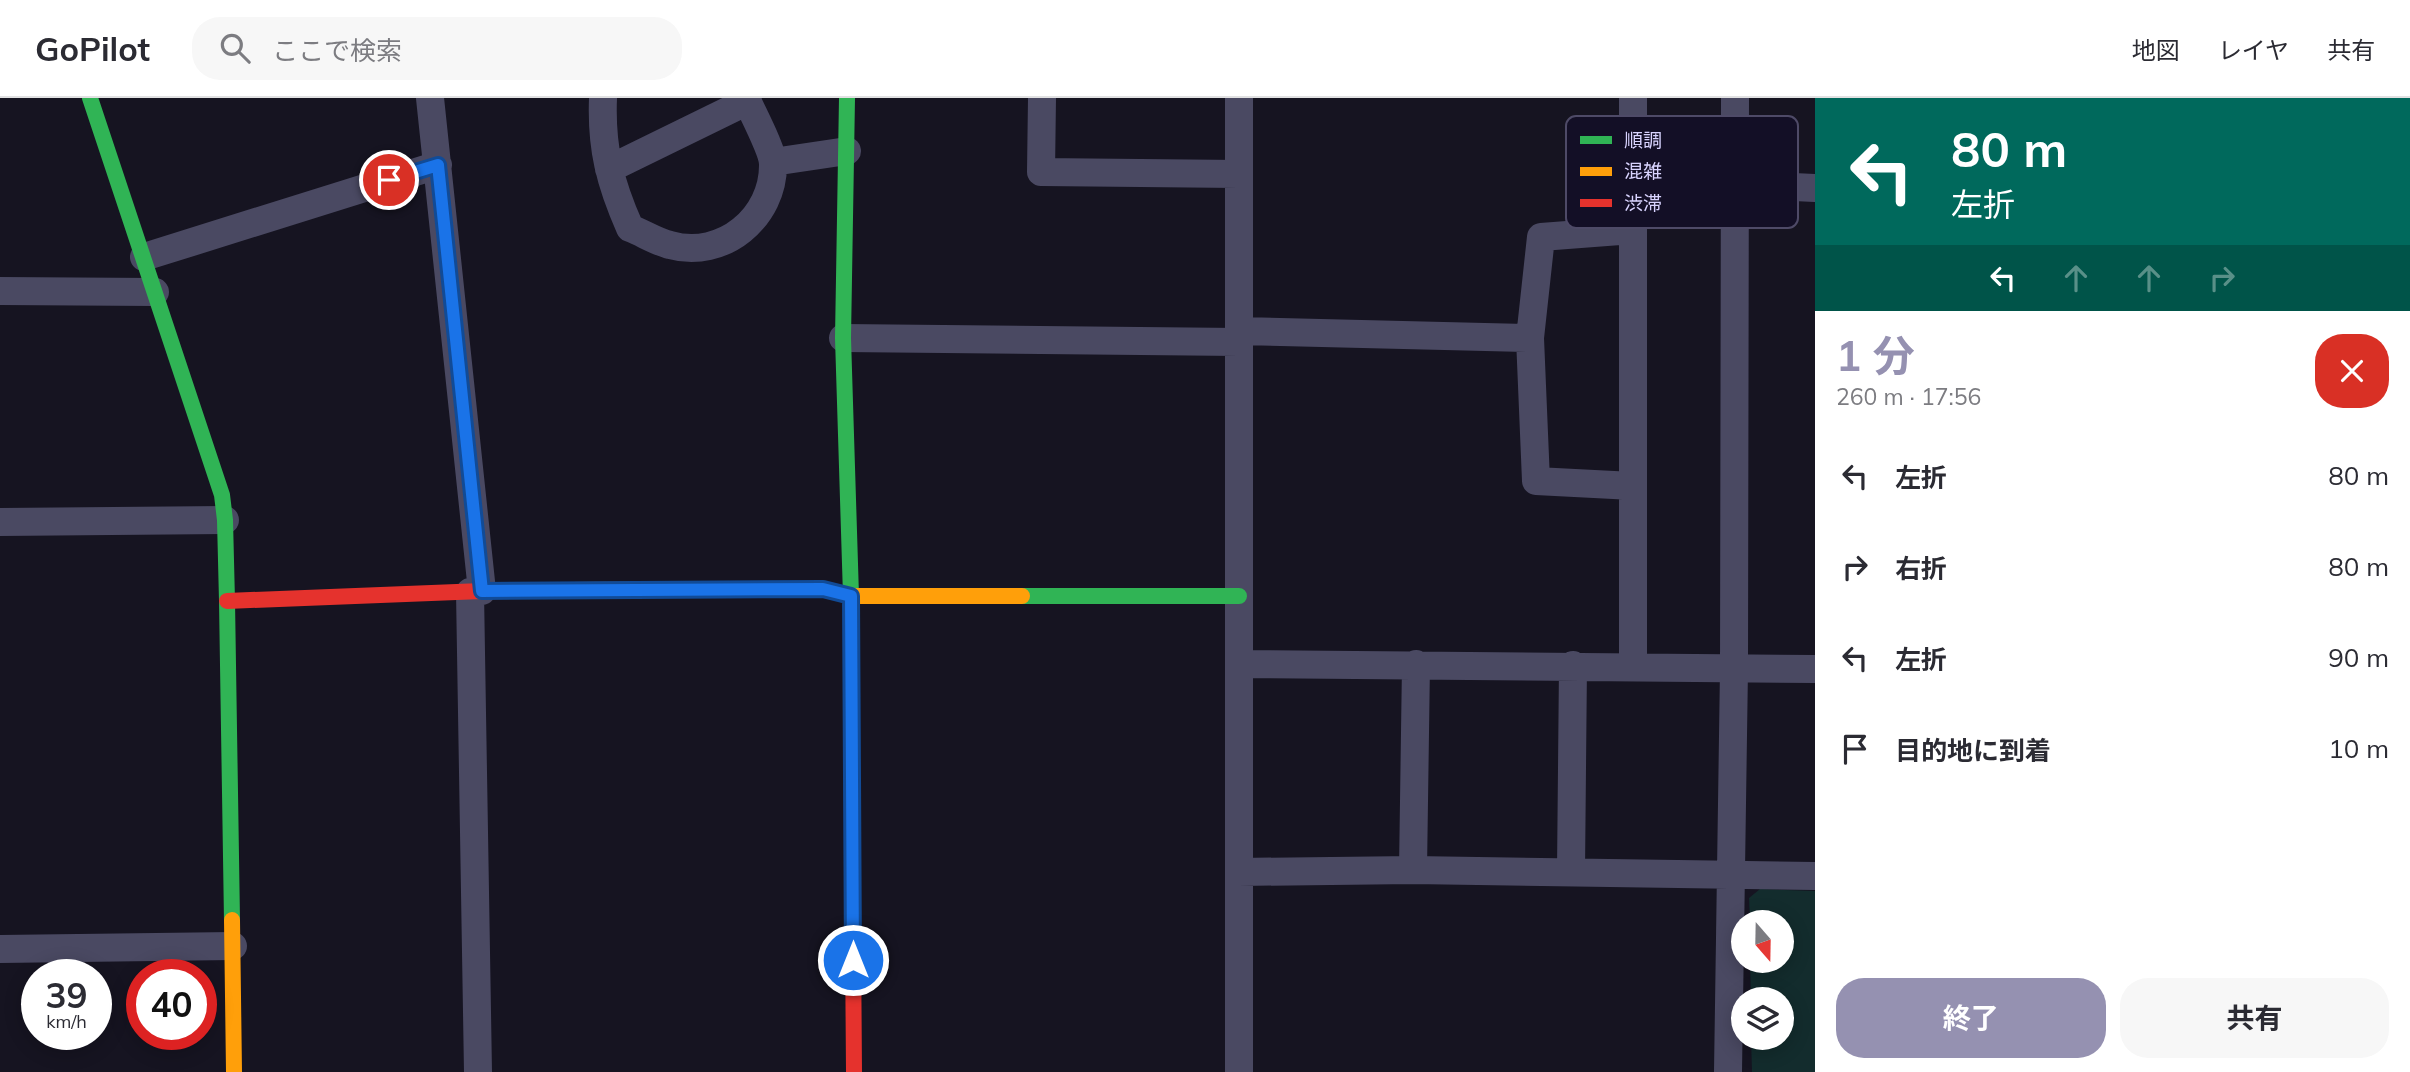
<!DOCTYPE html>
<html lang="ja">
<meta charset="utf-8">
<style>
body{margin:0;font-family:Mulish,"Noto Sans JP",sans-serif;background:#f7f7f7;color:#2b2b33;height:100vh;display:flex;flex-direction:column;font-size:26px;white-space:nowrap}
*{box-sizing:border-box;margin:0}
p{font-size:23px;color:#7c7c81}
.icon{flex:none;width:38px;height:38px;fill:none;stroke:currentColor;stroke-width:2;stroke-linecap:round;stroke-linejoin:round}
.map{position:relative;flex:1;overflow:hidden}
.details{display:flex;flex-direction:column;background:#fff;width:595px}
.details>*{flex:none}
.top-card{background:#00695c;color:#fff;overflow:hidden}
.needle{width:46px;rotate:160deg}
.controls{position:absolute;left:1731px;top:812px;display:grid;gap:14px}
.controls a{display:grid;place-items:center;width:63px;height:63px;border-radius:50%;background:#fff;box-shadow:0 4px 18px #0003;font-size:35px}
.speed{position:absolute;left:21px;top:861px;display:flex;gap:14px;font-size:35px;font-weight:700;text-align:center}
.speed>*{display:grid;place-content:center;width:91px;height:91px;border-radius:50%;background:#fff;box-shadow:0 4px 18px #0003;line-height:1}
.speed small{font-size:18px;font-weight:400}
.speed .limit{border:10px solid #d22;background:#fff;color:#111}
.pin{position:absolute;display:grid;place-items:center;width:60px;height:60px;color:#fff;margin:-30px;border:4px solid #fff;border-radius:50%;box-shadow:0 2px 7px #0007}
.me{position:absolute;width:77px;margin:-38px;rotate:0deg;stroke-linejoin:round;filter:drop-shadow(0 0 5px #0008)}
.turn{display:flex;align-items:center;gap:24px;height:147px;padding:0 21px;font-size:32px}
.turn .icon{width:91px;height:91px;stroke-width:2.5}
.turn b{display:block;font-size:49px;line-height:60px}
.lanes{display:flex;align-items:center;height:66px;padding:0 21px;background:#0003;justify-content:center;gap:35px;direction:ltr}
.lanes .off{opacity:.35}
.round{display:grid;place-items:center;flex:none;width:74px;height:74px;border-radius:28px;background:#f7f7f7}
.head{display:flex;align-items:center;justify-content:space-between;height:119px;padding:0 21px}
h1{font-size:42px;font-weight:700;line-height:52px;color:#9591b1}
.button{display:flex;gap:14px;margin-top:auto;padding:14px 21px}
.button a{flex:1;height:80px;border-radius:28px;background:#9591b1;color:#fff;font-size:28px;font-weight:700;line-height:80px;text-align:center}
.button a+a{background:#f7f7f7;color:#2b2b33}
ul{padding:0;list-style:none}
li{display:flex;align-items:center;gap:21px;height:91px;padding:0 21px}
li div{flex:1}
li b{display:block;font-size:26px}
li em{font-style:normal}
header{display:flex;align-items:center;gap:42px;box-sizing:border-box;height:98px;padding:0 35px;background:#fff;border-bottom:2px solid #e1e1e2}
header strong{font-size:33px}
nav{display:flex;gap:38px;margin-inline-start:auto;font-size:24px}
.search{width:490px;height:63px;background:#f7f7f7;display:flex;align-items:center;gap:18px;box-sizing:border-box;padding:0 24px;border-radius:28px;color:#7c7c81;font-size:26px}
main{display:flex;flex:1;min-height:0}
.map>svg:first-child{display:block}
.green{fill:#132c2d}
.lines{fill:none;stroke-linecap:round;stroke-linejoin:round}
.street{stroke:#4a4962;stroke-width:28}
.fast{stroke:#30b455;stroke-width:16}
.slow{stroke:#ff9f0a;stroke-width:16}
.jam{stroke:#e5322d;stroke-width:16}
.route-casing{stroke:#114b97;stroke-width:18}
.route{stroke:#1a73e8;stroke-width:12}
.key{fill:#130f26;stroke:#4e4a67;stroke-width:2}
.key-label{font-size:19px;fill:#d9d4ff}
</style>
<header>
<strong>GoPilot</strong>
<div class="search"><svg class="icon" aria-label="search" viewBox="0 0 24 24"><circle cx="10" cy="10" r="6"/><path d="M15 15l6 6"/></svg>ここで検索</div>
<nav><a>地図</a><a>レイヤ</a><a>共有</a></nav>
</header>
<main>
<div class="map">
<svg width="1815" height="974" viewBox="0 0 1815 974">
<rect width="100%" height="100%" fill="#161421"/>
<path class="green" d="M1760 791 1815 793V974H1752L1751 940H1782V901H1751L1750 863H1782V824H1750L1749 800Z"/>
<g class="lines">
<path class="street" d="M430 0 482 493
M603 0C601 50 610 85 630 130 643 135 657 144 670 147 723 162 774 119 773 66 773 53 752 14 746 0
M1042 0 1041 74 1239 76
M1633 0V569
M773 64 847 53
M609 71 748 3
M1735 86 1815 90
M144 159 438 67
M0 193 155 194
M1240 233 1530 240
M843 240 1239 244
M1633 388 1536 383 1530 240 1541 139 1633 132
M0 424 225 422
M470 494 478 974
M1239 566 1815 571
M1413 772 1416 566
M1571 773 1573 567
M1239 774 1413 772 1815 778
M0 851 233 848
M1239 974V0
M1728 974 1734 571 1735 0"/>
<path class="fast" d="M90 0 222 397 225 422 227 503 232 822
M847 0 843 240 851 498 852 710
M1022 498H1239"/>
<path class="slow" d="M568 492 823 491 851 498H1022
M232 822 234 974"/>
<path class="jam" d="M227 503 482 493 568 492
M852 710 854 974"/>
</g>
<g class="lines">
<g class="route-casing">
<path id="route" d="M389 82 438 67 482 493 823 491 851 498 853 862"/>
</g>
<use href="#route" class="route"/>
</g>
<rect x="1566" y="18" width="232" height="112" rx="10" class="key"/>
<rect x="1580" y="38" width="32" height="8" fill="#30b455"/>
<rect x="1580" y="69" width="32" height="9" fill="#ff9f0a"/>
<rect x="1580" y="101" width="32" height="8" fill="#e5322d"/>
<g class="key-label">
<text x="1624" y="49">順調</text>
<text x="1624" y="80">混雑</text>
<text x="1624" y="112">渋滞</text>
</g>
</svg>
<div class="controls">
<a><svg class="needle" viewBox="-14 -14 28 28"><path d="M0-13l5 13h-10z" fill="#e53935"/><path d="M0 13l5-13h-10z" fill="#7c7c81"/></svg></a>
<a><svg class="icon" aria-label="layers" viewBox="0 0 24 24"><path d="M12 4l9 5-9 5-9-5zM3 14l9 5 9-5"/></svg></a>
</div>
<div class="speed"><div>39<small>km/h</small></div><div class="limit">40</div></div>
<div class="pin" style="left:389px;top:82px;background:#d93025"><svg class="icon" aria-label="arrive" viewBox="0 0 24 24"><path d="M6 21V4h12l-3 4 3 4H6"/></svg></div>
<svg class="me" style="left:853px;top:862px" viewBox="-20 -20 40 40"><circle r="17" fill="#1a73e8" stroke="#fff" stroke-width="3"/><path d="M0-11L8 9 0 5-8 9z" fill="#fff"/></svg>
</div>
<section class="details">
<div class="top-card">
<div class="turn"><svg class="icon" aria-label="left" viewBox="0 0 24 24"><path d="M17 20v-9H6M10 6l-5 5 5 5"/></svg><div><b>80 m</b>左折</div></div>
<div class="lanes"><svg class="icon" aria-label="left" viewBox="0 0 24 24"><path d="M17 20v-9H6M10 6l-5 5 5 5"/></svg><svg class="icon off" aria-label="ahead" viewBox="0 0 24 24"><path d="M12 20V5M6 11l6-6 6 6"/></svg><svg class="icon off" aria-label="ahead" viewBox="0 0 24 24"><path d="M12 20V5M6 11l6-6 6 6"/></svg><svg class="icon off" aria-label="right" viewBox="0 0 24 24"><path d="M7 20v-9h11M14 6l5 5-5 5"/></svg></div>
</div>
<div class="head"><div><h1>1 分</h1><p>260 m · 17:56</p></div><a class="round" style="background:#d93025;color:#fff"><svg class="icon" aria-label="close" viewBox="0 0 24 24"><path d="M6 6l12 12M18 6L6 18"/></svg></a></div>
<ul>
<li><svg class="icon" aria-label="left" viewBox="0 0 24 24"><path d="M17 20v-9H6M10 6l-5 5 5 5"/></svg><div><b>左折</b></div><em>80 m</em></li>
<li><svg class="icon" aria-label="right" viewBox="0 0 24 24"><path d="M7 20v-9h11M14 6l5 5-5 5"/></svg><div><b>右折</b></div><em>80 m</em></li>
<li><svg class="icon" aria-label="left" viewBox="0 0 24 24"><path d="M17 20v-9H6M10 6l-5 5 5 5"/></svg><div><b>左折</b></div><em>90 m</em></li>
<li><svg class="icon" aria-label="arrive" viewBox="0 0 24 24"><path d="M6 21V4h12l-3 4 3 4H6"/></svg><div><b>目的地に到着</b></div><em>10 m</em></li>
</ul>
<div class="button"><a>終了</a><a>共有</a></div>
</section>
</main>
